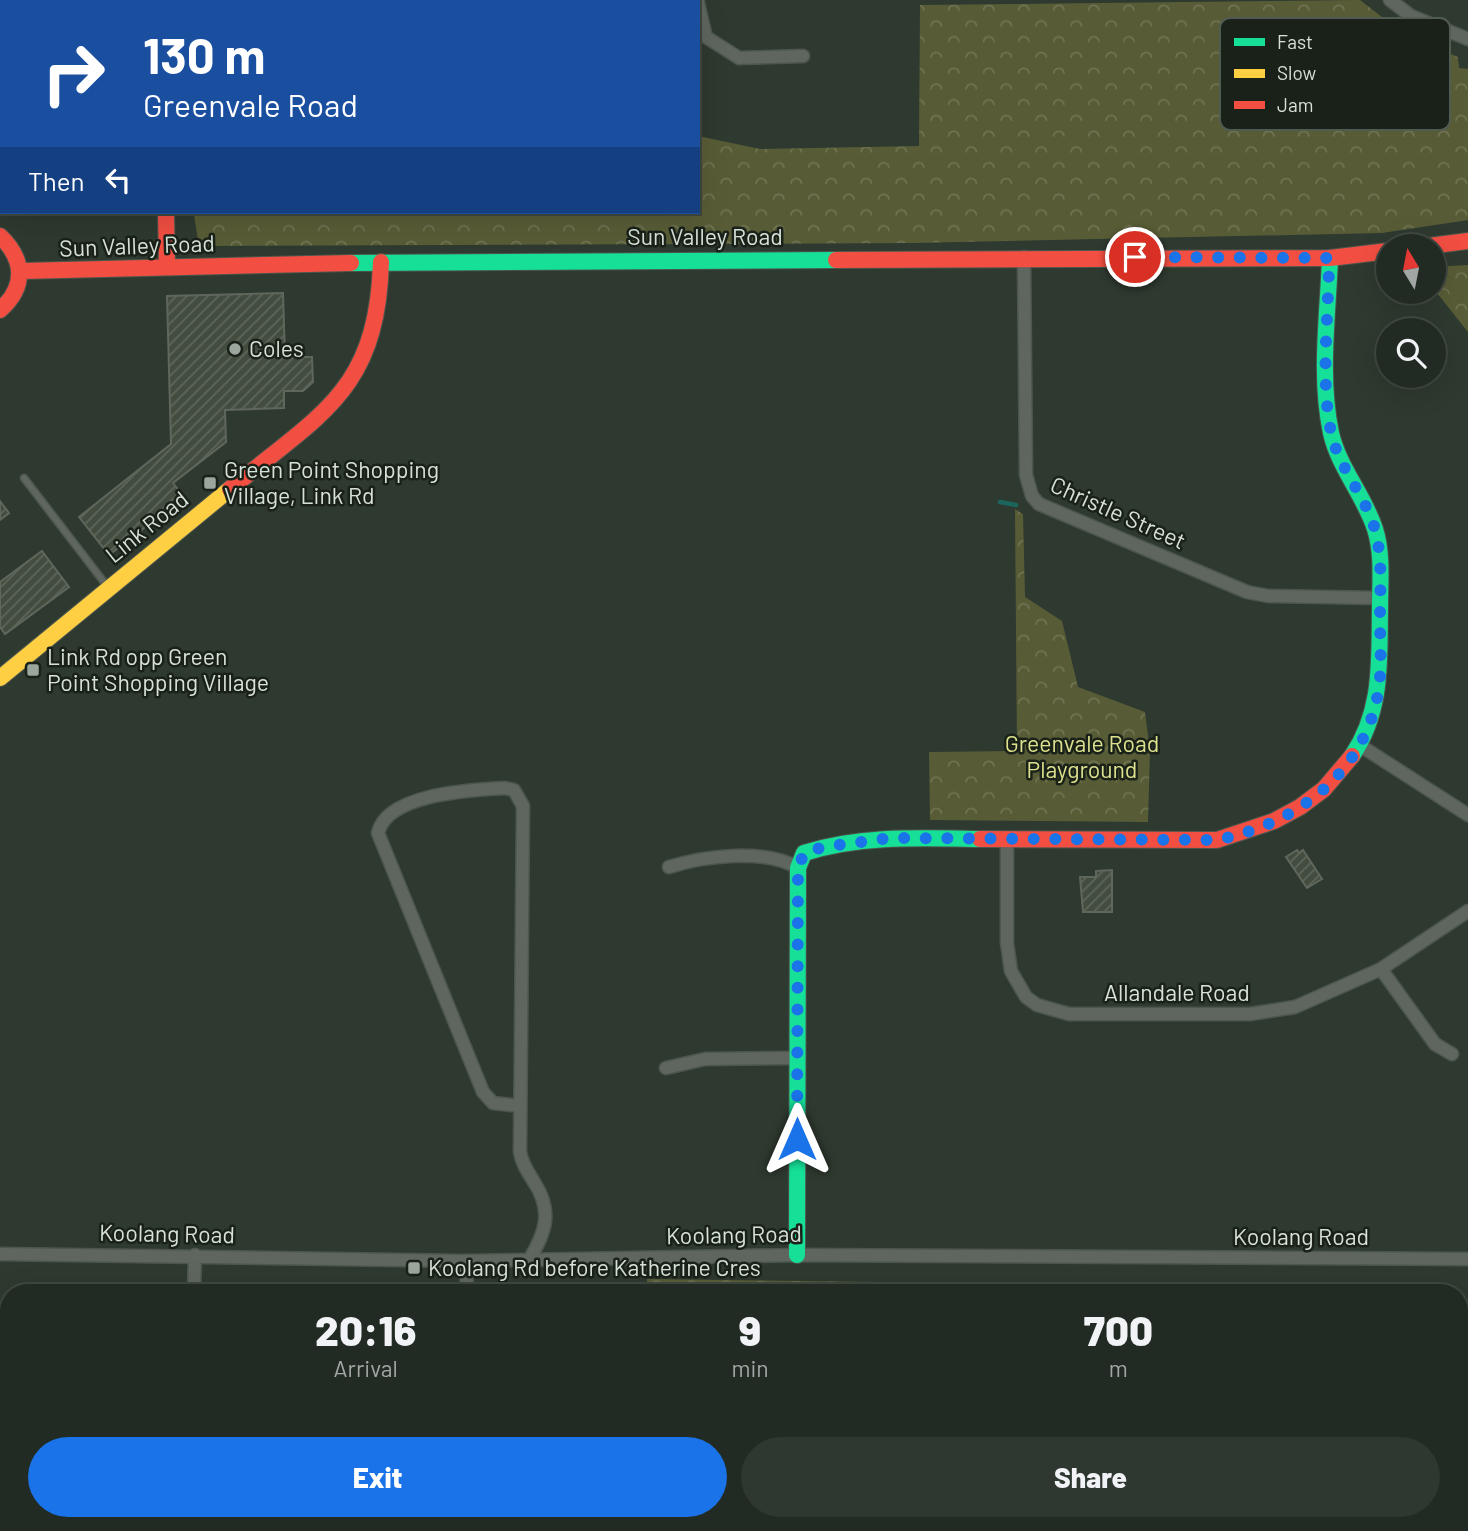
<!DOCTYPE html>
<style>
body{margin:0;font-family:Barlow,sans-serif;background:#2e3730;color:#f1f3f6;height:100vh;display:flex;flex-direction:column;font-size:26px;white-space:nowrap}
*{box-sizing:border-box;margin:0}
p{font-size:23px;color:#a2a7a6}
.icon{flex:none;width:38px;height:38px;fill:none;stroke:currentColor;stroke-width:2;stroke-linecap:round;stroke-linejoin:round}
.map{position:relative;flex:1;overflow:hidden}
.details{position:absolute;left:0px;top:1284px;width:1468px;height:247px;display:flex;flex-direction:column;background:#222b23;border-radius:28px 28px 0 0;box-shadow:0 7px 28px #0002,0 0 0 2px #3f4741}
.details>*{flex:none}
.banner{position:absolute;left:0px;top:0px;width:700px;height:214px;box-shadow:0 7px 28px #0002,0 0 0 2px #3f4741;background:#1a4fa0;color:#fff;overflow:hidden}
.needle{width:46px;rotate:350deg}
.fabs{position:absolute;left:1376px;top:234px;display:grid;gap:14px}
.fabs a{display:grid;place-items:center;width:70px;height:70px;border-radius:50%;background:#222b23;box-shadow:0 7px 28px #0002,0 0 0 2px #3f4741;font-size:35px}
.pin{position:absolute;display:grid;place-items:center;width:60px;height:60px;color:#fff;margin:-30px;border:4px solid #fff;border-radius:50%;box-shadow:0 2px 7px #0007}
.me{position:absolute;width:77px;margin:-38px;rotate:0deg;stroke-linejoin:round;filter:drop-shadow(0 0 5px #0008)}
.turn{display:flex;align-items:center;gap:24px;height:147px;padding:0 28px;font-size:32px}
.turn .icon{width:91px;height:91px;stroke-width:2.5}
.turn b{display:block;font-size:49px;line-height:60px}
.then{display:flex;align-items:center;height:66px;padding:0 28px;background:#0003;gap:14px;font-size:26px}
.eta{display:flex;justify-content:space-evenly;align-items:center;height:119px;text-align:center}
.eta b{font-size:42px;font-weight:800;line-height:49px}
.cta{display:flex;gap:14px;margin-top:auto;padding:14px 28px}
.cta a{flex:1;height:80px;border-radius:42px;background:#1a73e8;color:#fff;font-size:28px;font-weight:800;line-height:80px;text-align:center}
.cta a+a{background:#2e3730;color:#f1f3f6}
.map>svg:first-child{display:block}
.forest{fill:url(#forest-crowns)}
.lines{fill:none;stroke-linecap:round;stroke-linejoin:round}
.stream{stroke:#1b665c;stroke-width:4.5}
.building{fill:url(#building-hatch);stroke:#5f675d;stroke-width:2}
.lane-casing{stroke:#4c564d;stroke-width:9}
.street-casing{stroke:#4c564d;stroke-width:15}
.fast-casing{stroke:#4c564d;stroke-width:18}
.slow-casing{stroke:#4c564d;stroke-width:18}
.jam-casing{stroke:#4c564d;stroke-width:18}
.lane{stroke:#5e665f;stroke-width:6}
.street{stroke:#5e665f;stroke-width:12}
.fast{stroke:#16e098;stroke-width:16}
.slow{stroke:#ffcf43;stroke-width:16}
.jam{stroke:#f24e42;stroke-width:16}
.route{stroke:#1a73e8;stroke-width:12;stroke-dasharray:0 21.6}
.poi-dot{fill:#9ba69c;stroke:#192119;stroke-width:2.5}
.labels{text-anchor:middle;stroke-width:5;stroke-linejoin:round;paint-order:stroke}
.street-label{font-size:23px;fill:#d6e1d7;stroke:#192119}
.poi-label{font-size:23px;fill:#d6e1d7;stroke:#192119;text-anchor:start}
.park-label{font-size:23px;fill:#dde18d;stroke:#192119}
.key{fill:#192119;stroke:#525b52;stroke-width:2}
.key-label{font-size:19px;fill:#d6e1d7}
</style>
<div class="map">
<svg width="1468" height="1531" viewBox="0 0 1468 1531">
<defs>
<pattern id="forest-crowns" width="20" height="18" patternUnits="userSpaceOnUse" patternTransform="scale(1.75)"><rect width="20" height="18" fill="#585c36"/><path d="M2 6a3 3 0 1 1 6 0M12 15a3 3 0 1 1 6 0" fill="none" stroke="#6f7352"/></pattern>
<pattern id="building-hatch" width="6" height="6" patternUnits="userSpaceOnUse" patternTransform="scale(1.75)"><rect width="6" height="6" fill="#434d3f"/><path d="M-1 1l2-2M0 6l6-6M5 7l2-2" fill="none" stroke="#5d665a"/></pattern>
</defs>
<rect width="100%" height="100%" fill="#2e392f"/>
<path class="forest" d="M97 0H366V2H97Z
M1360 0 1408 37 1458 57 1459 68 1468 69V220L1382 233 914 243 199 246 194 215H182V212H698V136L760 149 919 146 920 5Z
M1468 265V332L1433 288V267Z
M1015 509 1023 514 1025 597 1062 621 1078 687 1145 712 1150 752 1148 822 930 820 929 752 1017 751Z
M647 1279 953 1283 955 1293H647Z
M1460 1478 1468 1479V1531H648V1522H1460Z"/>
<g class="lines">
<path class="stream" d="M1000 502 1016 505"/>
</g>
<path class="building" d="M283 293 285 357H312L313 382 303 391H284V408L225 410 226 442 173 483 184 497 109 555 79 517 171 444 167 296Z
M0 501 9 513 0 520Z
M42 551 69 587 5 634 0 627V582Z
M1297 850 1299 853 1303 850 1322 879 1307 888 1286 857Z
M1112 870V912H1083L1080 877H1096V871Z"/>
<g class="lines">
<g class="lane-casing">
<path id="lane" d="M24 478 107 586"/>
</g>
<g class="street-casing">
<path id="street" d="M471 0V2
M1390 0 1411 16 1468 39
M698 3 706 37 739 58 803 56
M1024 257 1026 475 1032 496 1039 504 1247 592 1268 596 1380 598
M1361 746 1468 815
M1007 839V943L1011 971 1026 997 1037 1005 1069 1014H1250L1295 1007 1381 969 1468 911
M669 867C704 856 765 848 798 868
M1381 969 1435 1044 1452 1054
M666 1068 705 1059 796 1058
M520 1106 493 1103 483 1092 378 833C387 793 473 790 505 788L514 790 523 806 520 1152C522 1164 528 1172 534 1182 553 1211 546 1232 529 1260
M0 1254 463 1261 797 1255 1468 1259
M463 1261 469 1293
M194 1293 195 1255
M1460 1447H1468
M194 1522V1531"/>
</g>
<g class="fast-casing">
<path id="fast" d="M1330 258C1328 315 1319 376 1331 433 1339 468 1364 495 1375 529 1383 554 1380 582 1380 608 1379 661 1383 710 1352 756
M351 263 836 260
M797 1255 798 868 804 853C861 835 921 838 980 839"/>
</g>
<g class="slow-casing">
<path id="slow" d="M0 163 2 207
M0 678 230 489"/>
</g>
<g class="jam-casing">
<path id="jam" d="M75 0V2
M166 212 167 266
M0 236C25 260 26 287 0 310
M1421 247 1468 241
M836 260 1330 258 1388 251
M22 271 351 263
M230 489C321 413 377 392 381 262
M980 839 1217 840 1274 821 1300 807 1324 789 1352 756"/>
</g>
<use href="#lane" class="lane"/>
<use href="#street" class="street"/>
<use href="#fast" class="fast"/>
<use href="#slow" class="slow"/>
<use href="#jam" class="jam"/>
</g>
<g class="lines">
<path class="route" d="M797 1139 798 868 804 853 823 847 891 838 1217 840C1297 824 1367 772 1379 687 1382 665 1380 641 1380 618 1380 594 1382 568 1378 544 1373 503 1339 472 1331 432 1320 379 1329 313 1329 258L1135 257"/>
</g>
<g class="poi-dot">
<circle cx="235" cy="349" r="7"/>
<rect x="203" y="476" width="14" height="14" rx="3.5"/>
<rect x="26" y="663" width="14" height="14" rx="3.5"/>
<rect x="407" y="1261" width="14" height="14" rx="3.5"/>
</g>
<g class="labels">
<g class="street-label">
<text x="705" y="245">Sun Valley Road</text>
<text transform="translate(137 246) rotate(-2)" y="8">Sun Valley Road</text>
<text transform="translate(1118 513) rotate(24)" y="8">Christle Street</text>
<text transform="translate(147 527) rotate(-39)" y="8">Link Road</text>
<text x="1177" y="1001">Allandale Road</text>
<text transform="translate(167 1234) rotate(1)" y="8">Koolang Road</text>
<text transform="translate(734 1235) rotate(-1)" y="8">Koolang Road</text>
<text x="1301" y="1245">Koolang Road</text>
</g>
<g class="poi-label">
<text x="249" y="357">Coles</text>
<text x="224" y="478">Green Point Shopping<tspan x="224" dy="26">Village, Link Rd</tspan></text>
<text x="47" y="665">Link Rd opp Green<tspan x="47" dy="26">Point Shopping Village</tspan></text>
<text x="428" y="1276">Koolang Rd before Katherine Cres</text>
</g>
<g class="park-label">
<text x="1082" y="752">Greenvale Road<tspan x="1082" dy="26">Playground</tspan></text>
</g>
</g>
<rect x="1220" y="18" width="230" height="112" rx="10" class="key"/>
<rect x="1234" y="38" width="31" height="8" fill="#16e098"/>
<rect x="1234" y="69" width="31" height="9" fill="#ffcf43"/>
<rect x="1234" y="101" width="31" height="8" fill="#f24e42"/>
<g class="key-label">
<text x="1277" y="49">Fast</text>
<text x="1277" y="80">Slow</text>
<text x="1277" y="112">Jam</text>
</g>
</svg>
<div class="fabs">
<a><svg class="needle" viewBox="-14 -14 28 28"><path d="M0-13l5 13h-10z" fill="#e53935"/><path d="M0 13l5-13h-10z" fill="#a2a7a6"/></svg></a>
<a><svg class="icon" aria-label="search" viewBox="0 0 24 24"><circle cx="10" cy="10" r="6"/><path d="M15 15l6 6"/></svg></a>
</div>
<div class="pin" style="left:1135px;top:257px;background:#d93025"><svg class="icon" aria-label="arrive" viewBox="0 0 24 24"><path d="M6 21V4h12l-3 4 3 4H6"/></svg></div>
<svg class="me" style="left:797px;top:1139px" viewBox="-20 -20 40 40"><path d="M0-17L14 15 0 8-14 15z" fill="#1a73e8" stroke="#fff" stroke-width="4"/></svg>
<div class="banner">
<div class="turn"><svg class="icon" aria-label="right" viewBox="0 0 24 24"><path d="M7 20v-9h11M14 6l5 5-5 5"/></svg><div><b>130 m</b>Greenvale Road</div></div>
<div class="then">Then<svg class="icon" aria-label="left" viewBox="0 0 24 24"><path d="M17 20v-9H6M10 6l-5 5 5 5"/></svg></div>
</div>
<section class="details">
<div class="eta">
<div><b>20:16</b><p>Arrival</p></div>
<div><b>9</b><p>min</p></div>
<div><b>700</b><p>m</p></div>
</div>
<div class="cta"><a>Exit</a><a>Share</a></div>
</section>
</div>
